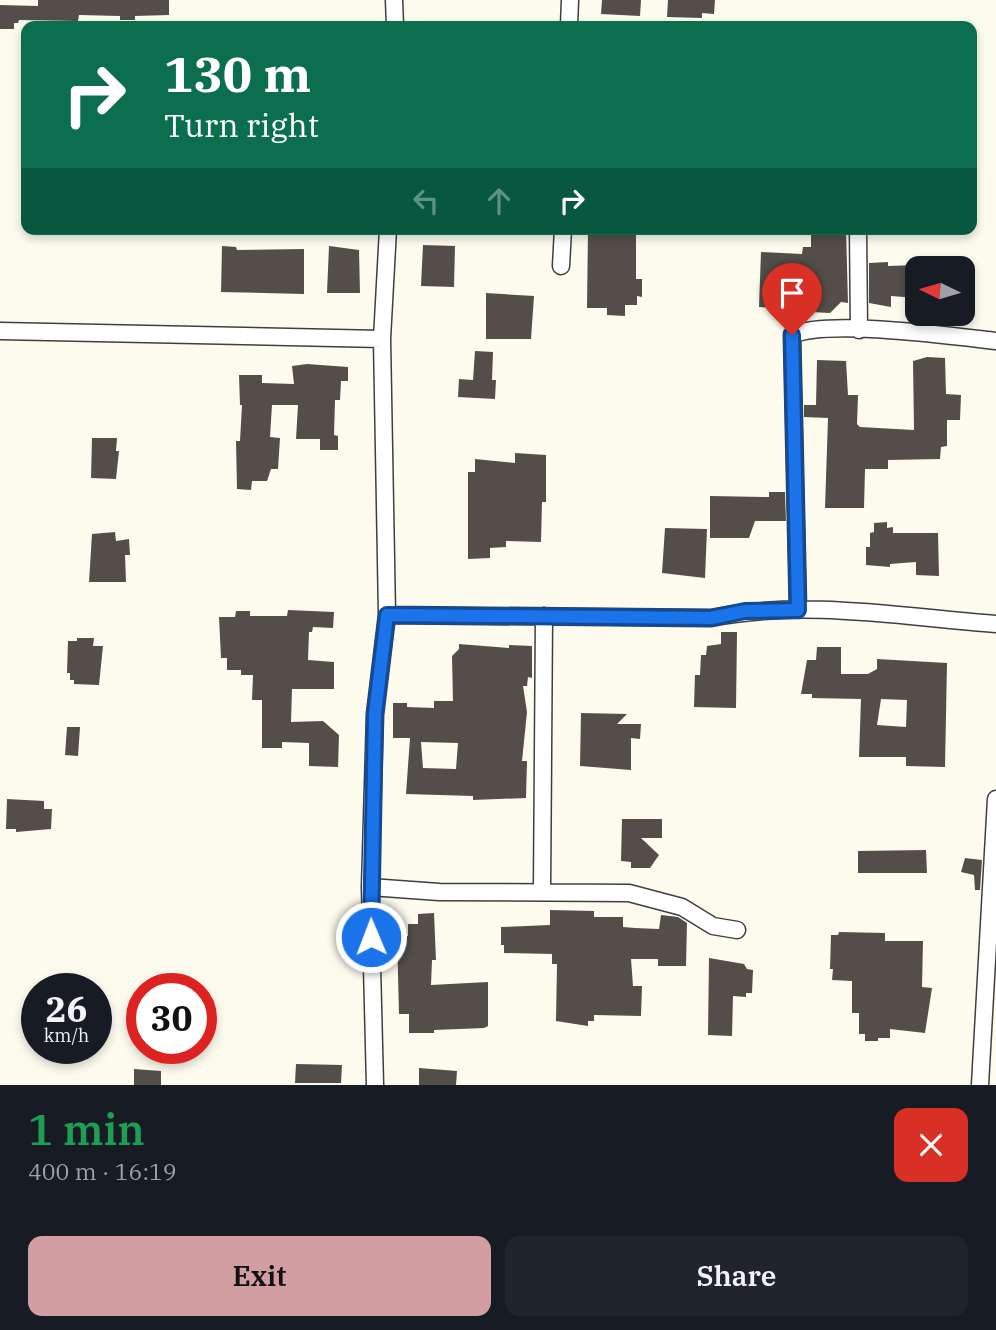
<!DOCTYPE html>
<meta charset="utf-8">
<style>
body{margin:0;font-family:"IBM Plex Serif",serif;background:#20242c;color:#f1f3f6;height:100vh;display:flex;flex-direction:column;font-size:26px;white-space:nowrap}
*{box-sizing:border-box;margin:0}
p{font-size:23px;color:#9ea1a6}
.icon{flex:none;width:38px;height:38px;fill:none;stroke:currentColor;stroke-width:2;stroke-linecap:round;stroke-linejoin:round}
.map{position:relative;height:1085px;overflow:hidden}
.sheet{display:flex;flex-direction:column;background:#171b24;flex:1}
.sheet>*{flex:none}
.hud{position:absolute;left:21px;top:21px;width:956px;height:214px;border-radius:14px;box-shadow:0 4px 10px #0003;background:#0b6e4f;color:#fff;overflow:hidden}
.needle{width:46px;rotate:275deg}
.controls{position:absolute;left:905px;top:256px;display:grid;gap:14px}
.controls a{display:grid;place-items:center;width:70px;height:70px;border-radius:14px;background:#171b24;box-shadow:0 4px 10px #0003;font-size:35px}
.speed{position:absolute;left:21px;top:973px;display:flex;gap:14px;font-size:35px;font-weight:700;text-align:center}
.speed>*{display:grid;place-content:center;width:91px;height:91px;border-radius:50%;background:#171b24;box-shadow:0 4px 10px #0003;line-height:1}
.speed small{font-size:18px;font-weight:400}
.speed .limit{border:10px solid #d22;background:#fff;color:#111}
.pin{position:absolute;display:grid;place-items:center;width:60px;height:60px;color:#fff;margin:-72px -30px;border-radius:50% 50% 50% 0;rotate:-45deg;box-shadow:0 0 7px #0007}
.pin .icon{rotate:45deg}
.me{position:absolute;width:77px;margin:-38px;rotate:359deg;stroke-linejoin:round;filter:drop-shadow(0 0 5px #0008)}
.turn{display:flex;align-items:center;gap:24px;height:147px;padding:0 28px;font-size:32px}
.turn .icon{width:91px;height:91px;stroke-width:2.5}
.turn b{display:block;font-size:49px;line-height:60px}
.lanes{display:flex;align-items:center;height:66px;padding:0 28px;background:#0003;justify-content:center;gap:35px;direction:ltr}
.lanes .off{opacity:.35}
.round{display:grid;place-items:center;flex:none;width:74px;height:74px;border-radius:14px;background:#20242c}
.overview{display:flex;align-items:center;justify-content:space-between;height:119px;padding:0 28px}
h1{font-size:42px;font-weight:600;line-height:52px;color:#1e9e55}
.primary-button{display:flex;gap:14px;margin-top:auto;padding:14px 28px}
.primary-button a{flex:1;height:80px;border-radius:14px;background:#d29ea2;color:#111;font-size:28px;font-weight:600;line-height:80px;text-align:center}
.primary-button a+a{background:#20242c;color:#f1f3f6}
.map>svg:first-child{display:block}
.building{fill:#544e4a;fill-rule:evenodd}
.lines{fill:none;stroke-linecap:round;stroke-linejoin:round}
.street-casing{stroke:#3f3f3f;stroke-width:19}
.street{stroke:#fff;stroke-width:16}
.route-casing{stroke:#114b97;stroke-width:18}
.route{stroke:#1a73e8;stroke-width:12}
</style>
<div class="map">
<svg width="996" height="1085" viewBox="0 0 996 1085">
<rect width="100%" height="100%" fill="#fdfaee"/>
<path class="building" d="M38 0H169V15L135 16V20H120V16L79 15 78 21 19 20 18 23H14V29H0V5L38 6Z
M602 0H641L640 16 601 14Z
M668 0H715L714 14 702 13V18L667 17Z
M588 229H636V279H642V297L637 296V305H625V316L607 315V308H587Z
M811 229H846L848 303 841 302 830 313 810 312 811 292 782 291 781 308 759 307 761 252 802 254 803 247H811Z
M423 245 455 246 454 287 421 286Z
M222 246 236 247 237 250 304 249V294L221 292Z
M329 246 359 250 360 293H327Z
M888 262V266L917 265V298L891 296V307L869 303V263Z
M486 293 534 296 531 339H486Z
M475 351 493 352 492 380H496L495 399 458 397 459 379 473 380Z
M927 357 945 358 946 394 961 395 960 420H947V446L941 447 940 459 888 460V469H865L864 508H825L828 418 804 417V405H816L817 360 846 361 848 395H858L857 424 860 427 914 430 913 361Z
M307 364 348 367V381H341L340 400H335L334 435 338 436V450H320V439H296L298 405H272L270 437 280 438 278 469H271L267 481H252L251 490 237 489 236 441H240L242 405H240L239 375H262V383L294 384 292 366Z
M92 438H117L116 451H119L116 479 91 478Z
M515 453 546 455V502H542L541 542 506 541V547L490 548V558L468 559V472H475V459L515 463Z
M769 492H785L786 521H755L749 538H710V496L769 497Z
M887 522V528L893 527V533H938L939 576 916 575V562L890 564V567L866 565V547H870V533L874 532V523Z
M665 528 707 529 705 578 662 573Z
M115 532 116 541 129 539 130 555H125L126 582H89L92 534Z
M288 610 334 612 333 628 313 627 312 632H309L308 660 334 662V689H292L291 722 323 721 339 735 338 767 309 766V743L282 742V748H262V700H252L253 675H241V670H227V658H221L219 617H235L236 611H250V616H287Z
M721 632H737L736 708 694 707 695 675H700L701 655H706L707 646 721 644Z
M77 638H94L93 646H103L99 685 74 684V680H70V673H67L68 641H77Z
M459 644 509 648V645L532 646V678L528 677 527 686H523L527 712 522 761H527L526 798 473 800V796L406 794 410 738H393V703H407V707L434 708V701H453L452 656 459 649ZM421 742 458 743 456 769 423 768Z
M817 647H841V674H868L877 669V659L947 663 945 767 906 766V757H859L861 699 812 698V694H801L807 660H816ZM881 699 907 700 906 727 877 725Z
M581 713 627 714 617 724H641L640 739 631 738V770L580 766Z
M67 727H80L78 756 65 755Z
M7 799 44 801V809H52L51 829 16 832V829H6Z
M622 819H662V838H641L659 855 650 868H631V862L621 861Z
M926 850 927 873H858V851Z
M965 858 982 860 980 890H975L974 875 961 872Z
M550 910 594 911V917H623V927L635 928 659 929 661 915 678 917 687 923 686 966H658V959H631L633 986H642L641 1016 594 1015V1021H588V1026L556 1021 557 964H552V954L504 953V945H501V927L550 925Z
M434 913 436 960H432L431 985 488 982V1026L484 1028 434 1030V1033H409V1014H399L397 935 408 936V924H418V914Z
M839 932 885 933V941H923L922 987 932 988 925 1033 890 1029V1038H878V1041H865V1034H859V1013H852V981L832 980 833 969H830L831 935H838Z
M709 958 744 964 747 969 753 970 752 993H746V997L733 996 732 1036 708 1035Z
M296 1064 342 1065 341 1083H295Z
M419 1068 457 1071 456 1085H419Z
M134 1069 161 1071V1085H134Z"/>
<g class="lines">
<g class="street-casing">
<path id="street" d="M394 0 395 26
M569 26 570 0
M858 229 859 330
M561 266 563 229
M0 331 382 339
M798 610 792 335C828 319 953 336 996 341
M387 615 711 618C804 599 903 617 996 624
M370 887 439 892 629 893 682 907 713 926 737 930
M542 892 544 616
M375 1085 370 887 375 714 387 615 382 339 388 229
M980 1085 996 799"/>
</g>
<use href="#street" class="street"/>
</g>
<g class="lines">
<g class="route-casing">
<path id="route" d="M371 937 375 714 387 615 711 618 745 611 798 610 792 335"/>
</g>
<use href="#route" class="route"/>
</g>
</svg>
<div class="controls">
<a><svg class="needle" viewBox="-14 -14 28 28"><path d="M0-13l5 13h-10z" fill="#e53935"/><path d="M0 13l5-13h-10z" fill="#9ea1a6"/></svg></a>
</div>
<div class="speed"><div>26<small>km/h</small></div><div class="limit">30</div></div>
<div class="pin" style="left:792px;top:335px;background:#d93025"><svg class="icon" aria-label="arrive" viewBox="0 0 24 24"><path d="M6 21V4h12l-3 4 3 4H6"/></svg></div>
<svg class="me" style="left:371px;top:937px" viewBox="-20 -20 40 40"><circle r="17" fill="#1a73e8" stroke="#fff" stroke-width="3"/><path d="M0-11L8 9 0 5-8 9z" fill="#fff"/></svg>
<div class="hud">
<div class="turn"><svg class="icon" aria-label="right" viewBox="0 0 24 24"><path d="M7 20v-9h11M14 6l5 5-5 5"/></svg><div><b>130 m</b>Turn right</div></div>
<div class="lanes"><svg class="icon off" aria-label="left" viewBox="0 0 24 24"><path d="M17 20v-9H6M10 6l-5 5 5 5"/></svg><svg class="icon off" aria-label="ahead" viewBox="0 0 24 24"><path d="M12 20V5M6 11l6-6 6 6"/></svg><svg class="icon" aria-label="right" viewBox="0 0 24 24"><path d="M7 20v-9h11M14 6l5 5-5 5"/></svg></div>
</div>
</div>
<section class="sheet">
<div class="overview"><div><h1>1 min</h1><p>400 m · 16:19</p></div><a class="round" style="background:#d93025;color:#fff"><svg class="icon" aria-label="close" viewBox="0 0 24 24"><path d="M6 6l12 12M18 6L6 18"/></svg></a></div>
<div class="primary-button"><a>Exit</a><a>Share</a></div>
</section>
